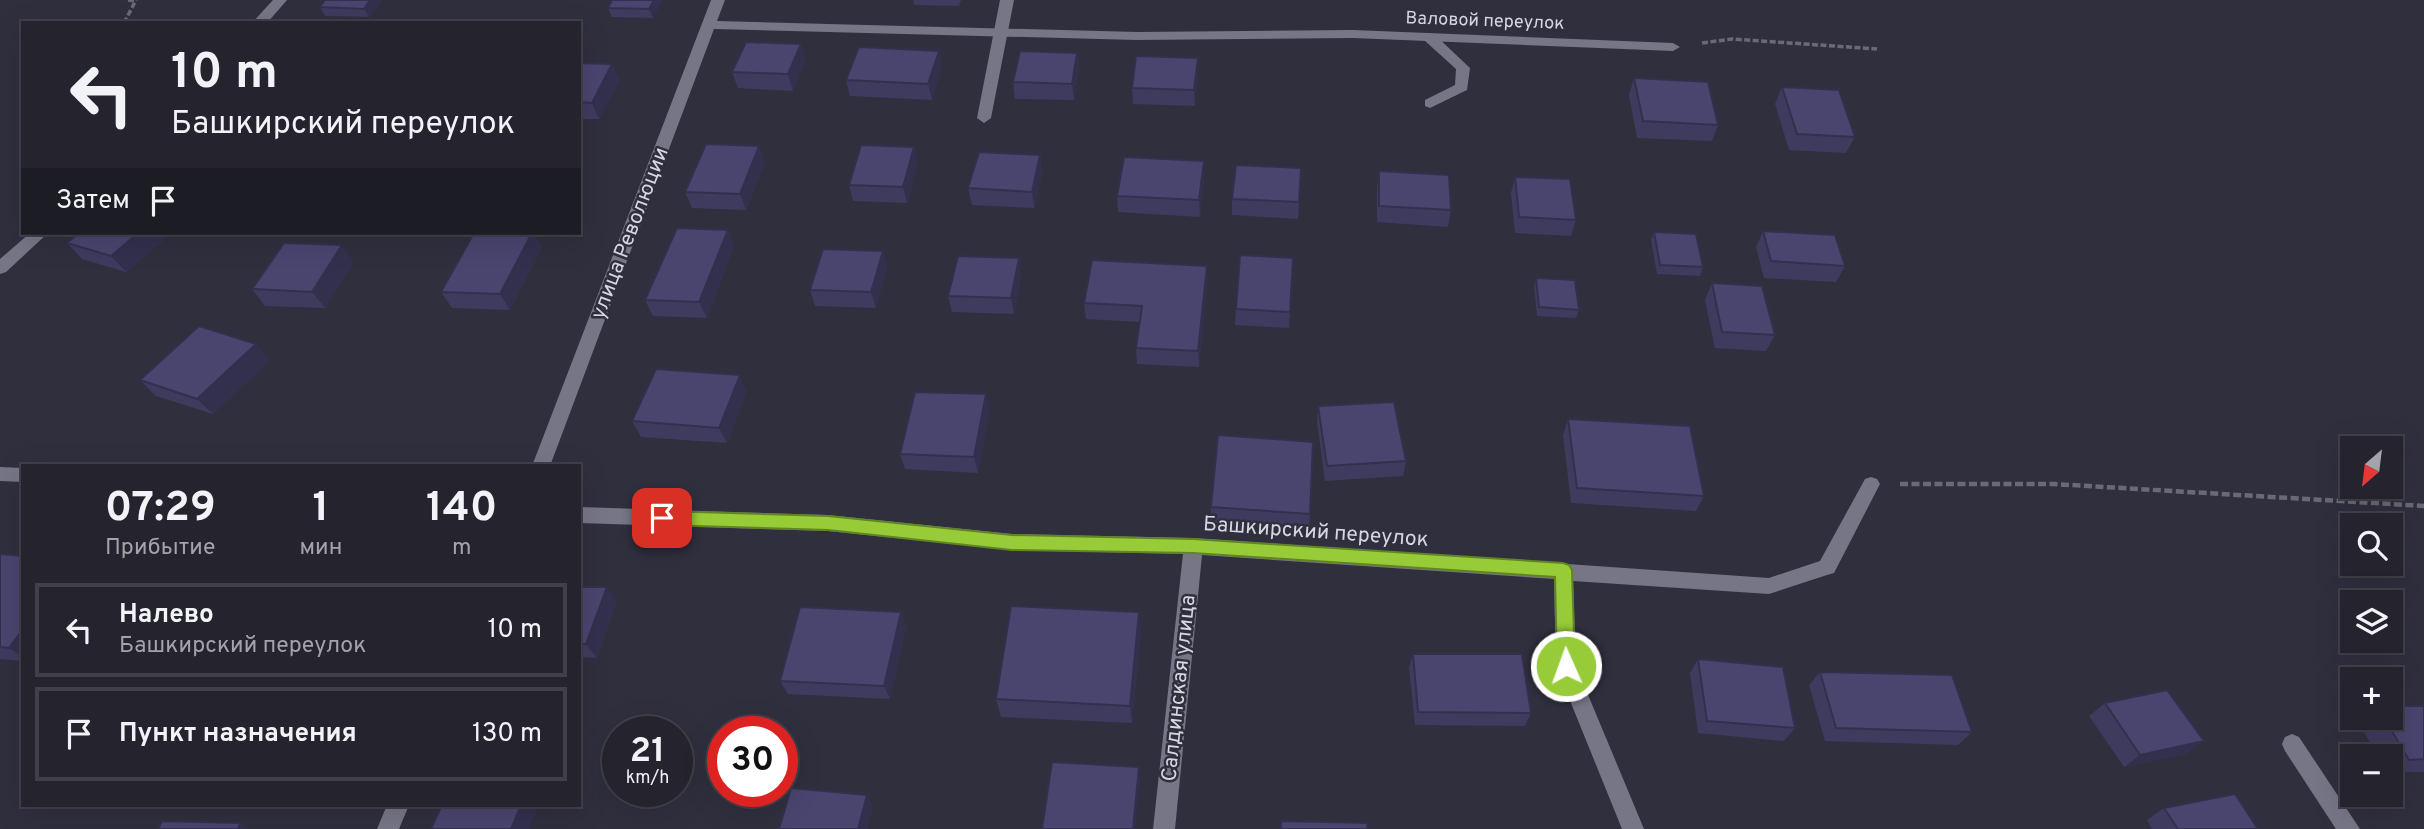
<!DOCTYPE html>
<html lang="ru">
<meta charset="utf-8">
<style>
body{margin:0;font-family:Overpass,sans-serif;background:#302f3a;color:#f1f3f6;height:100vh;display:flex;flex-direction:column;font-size:26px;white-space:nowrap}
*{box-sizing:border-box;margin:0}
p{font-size:23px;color:#a3a4aa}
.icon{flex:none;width:38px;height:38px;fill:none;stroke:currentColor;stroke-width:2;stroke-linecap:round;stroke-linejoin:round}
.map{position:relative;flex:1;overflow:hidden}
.panel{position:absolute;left:21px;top:464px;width:560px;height:343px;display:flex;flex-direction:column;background:#24232e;border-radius:0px;box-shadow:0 7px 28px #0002,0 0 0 2px #41404a}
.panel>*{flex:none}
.guide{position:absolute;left:21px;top:21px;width:560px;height:214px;border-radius:0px;box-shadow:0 7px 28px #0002,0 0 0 2px #41404a;background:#24232e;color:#f1f3f6;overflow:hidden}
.needle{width:46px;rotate:208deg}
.fabs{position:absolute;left:2340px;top:436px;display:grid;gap:14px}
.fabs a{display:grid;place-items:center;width:63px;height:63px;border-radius:0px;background:#24232e;box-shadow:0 7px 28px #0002,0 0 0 2px #41404a;font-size:35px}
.speed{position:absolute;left:602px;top:716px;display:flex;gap:14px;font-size:35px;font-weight:700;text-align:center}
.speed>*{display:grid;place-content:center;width:91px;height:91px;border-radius:50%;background:#24232e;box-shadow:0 7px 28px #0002,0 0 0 2px #41404a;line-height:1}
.speed small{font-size:18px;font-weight:400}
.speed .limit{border:10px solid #d22;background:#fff;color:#111}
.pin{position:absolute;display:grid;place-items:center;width:60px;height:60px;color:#fff;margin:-30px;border-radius:14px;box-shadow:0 4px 10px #0006}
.me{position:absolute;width:77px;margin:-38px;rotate:358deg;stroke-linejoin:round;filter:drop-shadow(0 0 5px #0008)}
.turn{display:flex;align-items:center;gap:24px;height:147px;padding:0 35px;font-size:32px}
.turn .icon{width:91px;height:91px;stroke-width:2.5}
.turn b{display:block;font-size:49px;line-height:60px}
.then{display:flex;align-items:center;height:66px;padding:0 35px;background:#0003;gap:14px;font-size:26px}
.eta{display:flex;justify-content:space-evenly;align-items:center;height:119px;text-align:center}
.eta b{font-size:42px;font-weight:700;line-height:49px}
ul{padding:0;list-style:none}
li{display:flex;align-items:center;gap:21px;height:94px;margin:0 14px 10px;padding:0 21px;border:4px solid #41404a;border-radius:0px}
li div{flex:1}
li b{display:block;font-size:26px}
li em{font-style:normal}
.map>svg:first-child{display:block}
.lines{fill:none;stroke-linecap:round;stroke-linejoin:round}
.path-far1{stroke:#6a6a77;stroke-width:3.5;stroke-dasharray:6 2.5;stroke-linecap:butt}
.path{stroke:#6a6a77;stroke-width:4.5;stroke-dasharray:8 3.5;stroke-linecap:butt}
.service{fill:#777687;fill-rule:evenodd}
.minor{fill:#777687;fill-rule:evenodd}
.wall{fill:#3f3b5f}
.shaded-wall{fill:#33304e}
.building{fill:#49456f;stroke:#33304e;stroke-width:2}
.route{fill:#97cc38;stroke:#628524;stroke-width:2}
.labels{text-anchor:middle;stroke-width:5;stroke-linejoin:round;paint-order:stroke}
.far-street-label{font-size:18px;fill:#d7d7e1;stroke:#302f3e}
.street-label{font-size:21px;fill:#d7d7e1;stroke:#302f3e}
</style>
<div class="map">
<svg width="2424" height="829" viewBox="0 0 2424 829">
<rect width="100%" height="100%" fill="#302f3e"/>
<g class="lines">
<path class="path-far1" d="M128 0 135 1
M124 23 136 0
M1702 43 1732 39 1877 49"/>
<path class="path" d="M1900 484H2054L2424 506"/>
<path class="service" d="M1000 0H1014L991 118 984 123 977 118Z
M1429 33 1434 34 1470 68 1467 90 1430 108 1425 106V100L1455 85 1456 69 1424 40V34Z"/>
<path class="minor" d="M273 0H287L267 23H252Z
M711 0H725L717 21 1137 32 1353 30 1673 43 1680 47 1673 51 1353 38 1137 40 714 29 550 466H532Z
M30 233H48L6 272 0 274V259Z
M0 467 23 468V482L0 481Z
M1871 477 1877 479 1880 484 1834 573 1827 575 1769 594 1573 581 1576 666 1644 829H1622L1556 666 1554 579 1202 555 1175 829H1153L1183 554 1012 550 828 531 579 523V507L828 515 1012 534 1193 538 1769 578 1820 561 1865 479Z
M2292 734 2299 737 2360 829H2336L2285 751 2282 744 2285 737Z
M387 805H409L399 829H377Z"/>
</g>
<path class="wall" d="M382 0 369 17 325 16 320 7Z
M612 0H662L653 18 612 17 608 8Z
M913 0H961L959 6 914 5Z
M801 44 805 61 793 91 738 88 732 72Z
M939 51 942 67 932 100 850 96 846 80Z
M1077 53 1079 69 1074 100 1015 99 1013 82Z
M1198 58V74L1195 106 1133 104 1132 88Z
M579 63 620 80 599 119H579Z
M1634 78 1718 125 1712 141 1637 138 1629 95Z
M1782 87 1855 137 1846 153 1789 150 1775 104Z
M759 146 765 163 746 210 692 208 685 192Z
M1040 155 1042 172 1034 208 972 205 968 188Z
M1204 161V177L1200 217 1118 212 1117 196Z
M918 163 907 203 853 201 849 185Z
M1301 168 1298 219 1232 215V199Z
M1379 171 1451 210 1448 227 1377 222V188Z
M1515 177 1576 220 1571 236 1515 233 1511 193Z
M1763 231 1845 266 1836 282 1764 278 1756 247Z
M1654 232 1703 267 1700 276 1657 274 1651 240Z
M172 233 126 272 82 259 67 243Z
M734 246 707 318 653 316 645 300Z
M542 247 510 310 452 308 441 292Z
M883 251 887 267 876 308 815 306 810 290Z
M1293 258 1289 328 1235 325 1236 309Z
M354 262 325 308 265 306 252 289Z
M1207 266V282L1199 367 1137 364 1136 348 1139 322 1086 319 1084 303Z
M1021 274 1014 314 952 312 948 296Z
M1536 278 1579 310 1576 318 1537 316 1534 286Z
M1712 283 1775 335 1766 351 1715 348 1705 300Z
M270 360 213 414 156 396 140 380Z
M747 391 727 443 641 437 632 421Z
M1318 406 1406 461 1403 476 1325 481 1317 422Z
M990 409 978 473 905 469 900 454Z
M1568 419 1704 496 1696 511 1571 503 1563 435Z
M1211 507 1310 514 1309 528 1211 522Z
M0 554 23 556V661L0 659Z
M579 587 617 601 597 658 579 657Z
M901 612 906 626 890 699 788 694 780 681Z
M1141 631 1132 723 1001 717 996 699Z
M1413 654 1531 713 1525 726 1415 725 1409 668Z
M1698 659 1795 728 1784 741 1698 733 1690 673Z
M1820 672 1972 732 1958 745 1825 741 1809 685Z
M2105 703 2186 754 2124 767 2089 716Z
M2424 706V772H2390V756H2378L2356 719 2359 718H2390Z
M2164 808 2258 829H2152L2147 820Z"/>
<path class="shaded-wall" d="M370 0H382L369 17 364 9Z
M654 0H662L653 18 649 9Z
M801 44 805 61 793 91 788 74Z
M939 51 942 67 932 100 928 84Z
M1077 53 1079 69 1074 100 1072 84Z
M1198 58V74L1195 106 1194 90Z
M612 64 620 80 599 119 592 103Z
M759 146 765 163 746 210 740 194Z
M914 147 918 163 907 203 903 187Z
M1040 155 1042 172 1034 208 1032 192Z
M1204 161V177L1200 217 1199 200Z
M579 163 583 171 579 178Z
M728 230 734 246 707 318 699 302Z
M138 233H172L126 272 111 256Z
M532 233H534L542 247 510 310 500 294Z
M342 245 354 262 325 308 312 292Z
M883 251 887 267 876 308 871 292Z
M1019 258 1021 274 1014 314 1011 298Z
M1207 266V282L1199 367 1198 351Z
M256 344 270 360 213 414 197 399Z
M740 375 747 391 727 443 719 428Z
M986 394 990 409 978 473 974 457Z
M607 587 617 601 597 658 586 644Z
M901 612 906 626 890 699 884 686Z
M1139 612 1141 631 1132 723 1130 706Z
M23 629V657L9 648Z
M2204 741 2186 754 2124 767 2140 755Z
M1139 767 1140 780 1135 829H1133Z
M867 795 873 807 868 829H858Z
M521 805H539L529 829H511Z
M240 823 249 829H238Z"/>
<path class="building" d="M325 0H370L364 9 320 7Z
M612 0H654L649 9 608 8Z
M746 42 801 44 788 74 732 72Z
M859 47 939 51 928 84 846 80Z
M1020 51 1077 53 1072 84 1013 82Z
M1136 56 1198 58 1194 90 1132 88Z
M579 63 612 64 592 103 579 102Z
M1634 78 1708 82 1718 125 1643 121Z
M1782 87 1839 90 1855 137 1797 134Z
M706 144 759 146 740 194 685 192Z
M861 145 914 147 903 187 849 185Z
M979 152 1040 155 1032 192 968 188Z
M1124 157 1204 161 1199 200 1117 196Z
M1236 165 1301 168 1299 202 1232 199Z
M1379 171 1449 175 1451 210 1379 206Z
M1515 177 1570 179 1576 220 1519 217Z
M677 228 728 230 699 302 645 300Z
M1763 231 1835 235 1845 266 1771 261Z
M1654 232 1696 234 1703 267 1660 265Z
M79 233H138L111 256 67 243Z
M474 233H532L500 294 441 292Z
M284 243 342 245 312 292 252 289Z
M823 249 883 251 871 292 810 290Z
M1240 255 1293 258 1290 312 1236 309Z
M958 256 1019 258 1011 298 948 296Z
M1092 260 1207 266 1198 351 1136 348 1142 306 1084 303Z
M1536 278 1575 280 1579 310 1539 307Z
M1712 283 1762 286 1775 335 1722 332Z
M199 326 256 344 197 399 140 380Z
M656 369 740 375 719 428 632 421Z
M915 392 986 394 974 457 900 454Z
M1394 402 1406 461 1327 466 1318 406Z
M1568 419 1690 426 1704 496 1577 488Z
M1218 435 1313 442 1310 514 1211 507Z
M0 554 23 556V629L9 648 0 647Z
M579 587H607L586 644H579Z
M1011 606 1139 612 1130 706 996 699Z
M800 607 901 612 884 686 780 681Z
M1413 654H1522L1531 713 1418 712Z
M1698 659 1783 667 1795 728 1707 721Z
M1820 672 1952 675 1972 732 1836 728Z
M2167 690 2204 741 2140 755 2105 703Z
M2390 706H2424V759L2409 760 2384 718H2390Z
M1052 762 1139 767 1133 829H1042Z
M791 788 867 795 858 829H779Z
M2235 794 2258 829H2178L2164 808Z
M442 805H521L511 829H431Z
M162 821 240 823 238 829H158Z
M1281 821 1367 823 1368 829H1281Z"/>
<path class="route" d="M662 511 828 516 1012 535 1193 539 1563 563 1569 565 1572 570 1575 666 1573 672 1566 674 1560 672 1557 666 1555 577 1193 553 1012 550 828 530 662 525 656 523 654 518 656 513Z"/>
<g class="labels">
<g class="far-street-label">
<text transform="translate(1485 20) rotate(2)" y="6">Валовой переулок</text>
</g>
<g class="street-label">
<text transform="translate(629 233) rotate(-69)" y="7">улица Революции</text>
<text transform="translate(1316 531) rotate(4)" y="7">Башкирский переулок</text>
<text transform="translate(1178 688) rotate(-84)" y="7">Салдинская улица</text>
</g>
</g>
</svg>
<div class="fabs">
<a><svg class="needle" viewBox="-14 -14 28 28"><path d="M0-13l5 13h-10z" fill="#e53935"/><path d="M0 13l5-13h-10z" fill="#a3a4aa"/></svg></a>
<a><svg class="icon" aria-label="search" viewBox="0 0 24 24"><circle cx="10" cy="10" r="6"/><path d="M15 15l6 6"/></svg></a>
<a><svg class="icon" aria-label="layers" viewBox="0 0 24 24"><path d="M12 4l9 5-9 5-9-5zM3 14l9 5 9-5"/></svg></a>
<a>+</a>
<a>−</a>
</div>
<div class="speed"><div>21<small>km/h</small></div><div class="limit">30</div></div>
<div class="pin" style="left:662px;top:518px;background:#d93025"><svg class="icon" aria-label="arrive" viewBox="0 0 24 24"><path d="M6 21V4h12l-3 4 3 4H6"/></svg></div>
<svg class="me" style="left:1566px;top:666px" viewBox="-20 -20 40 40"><circle r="17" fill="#97cc38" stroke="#fff" stroke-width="3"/><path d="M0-11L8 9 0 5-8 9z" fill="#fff"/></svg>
<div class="guide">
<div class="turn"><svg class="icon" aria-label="left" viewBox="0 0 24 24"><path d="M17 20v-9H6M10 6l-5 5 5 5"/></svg><div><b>10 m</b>Башкирский переулок</div></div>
<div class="then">Затем<svg class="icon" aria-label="arrive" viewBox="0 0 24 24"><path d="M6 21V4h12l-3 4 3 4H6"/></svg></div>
</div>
<section class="panel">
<div class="eta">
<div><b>07:29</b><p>Прибытие</p></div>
<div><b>1</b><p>мин</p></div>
<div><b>140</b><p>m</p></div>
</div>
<ul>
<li><svg class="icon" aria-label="left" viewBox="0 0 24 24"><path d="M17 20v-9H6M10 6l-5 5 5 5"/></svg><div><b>Налево</b><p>Башкирский переулок</p></div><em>10 m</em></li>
<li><svg class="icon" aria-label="arrive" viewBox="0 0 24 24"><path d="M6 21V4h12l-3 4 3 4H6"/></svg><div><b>Пункт назначения</b></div><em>130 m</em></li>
</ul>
</section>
</div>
